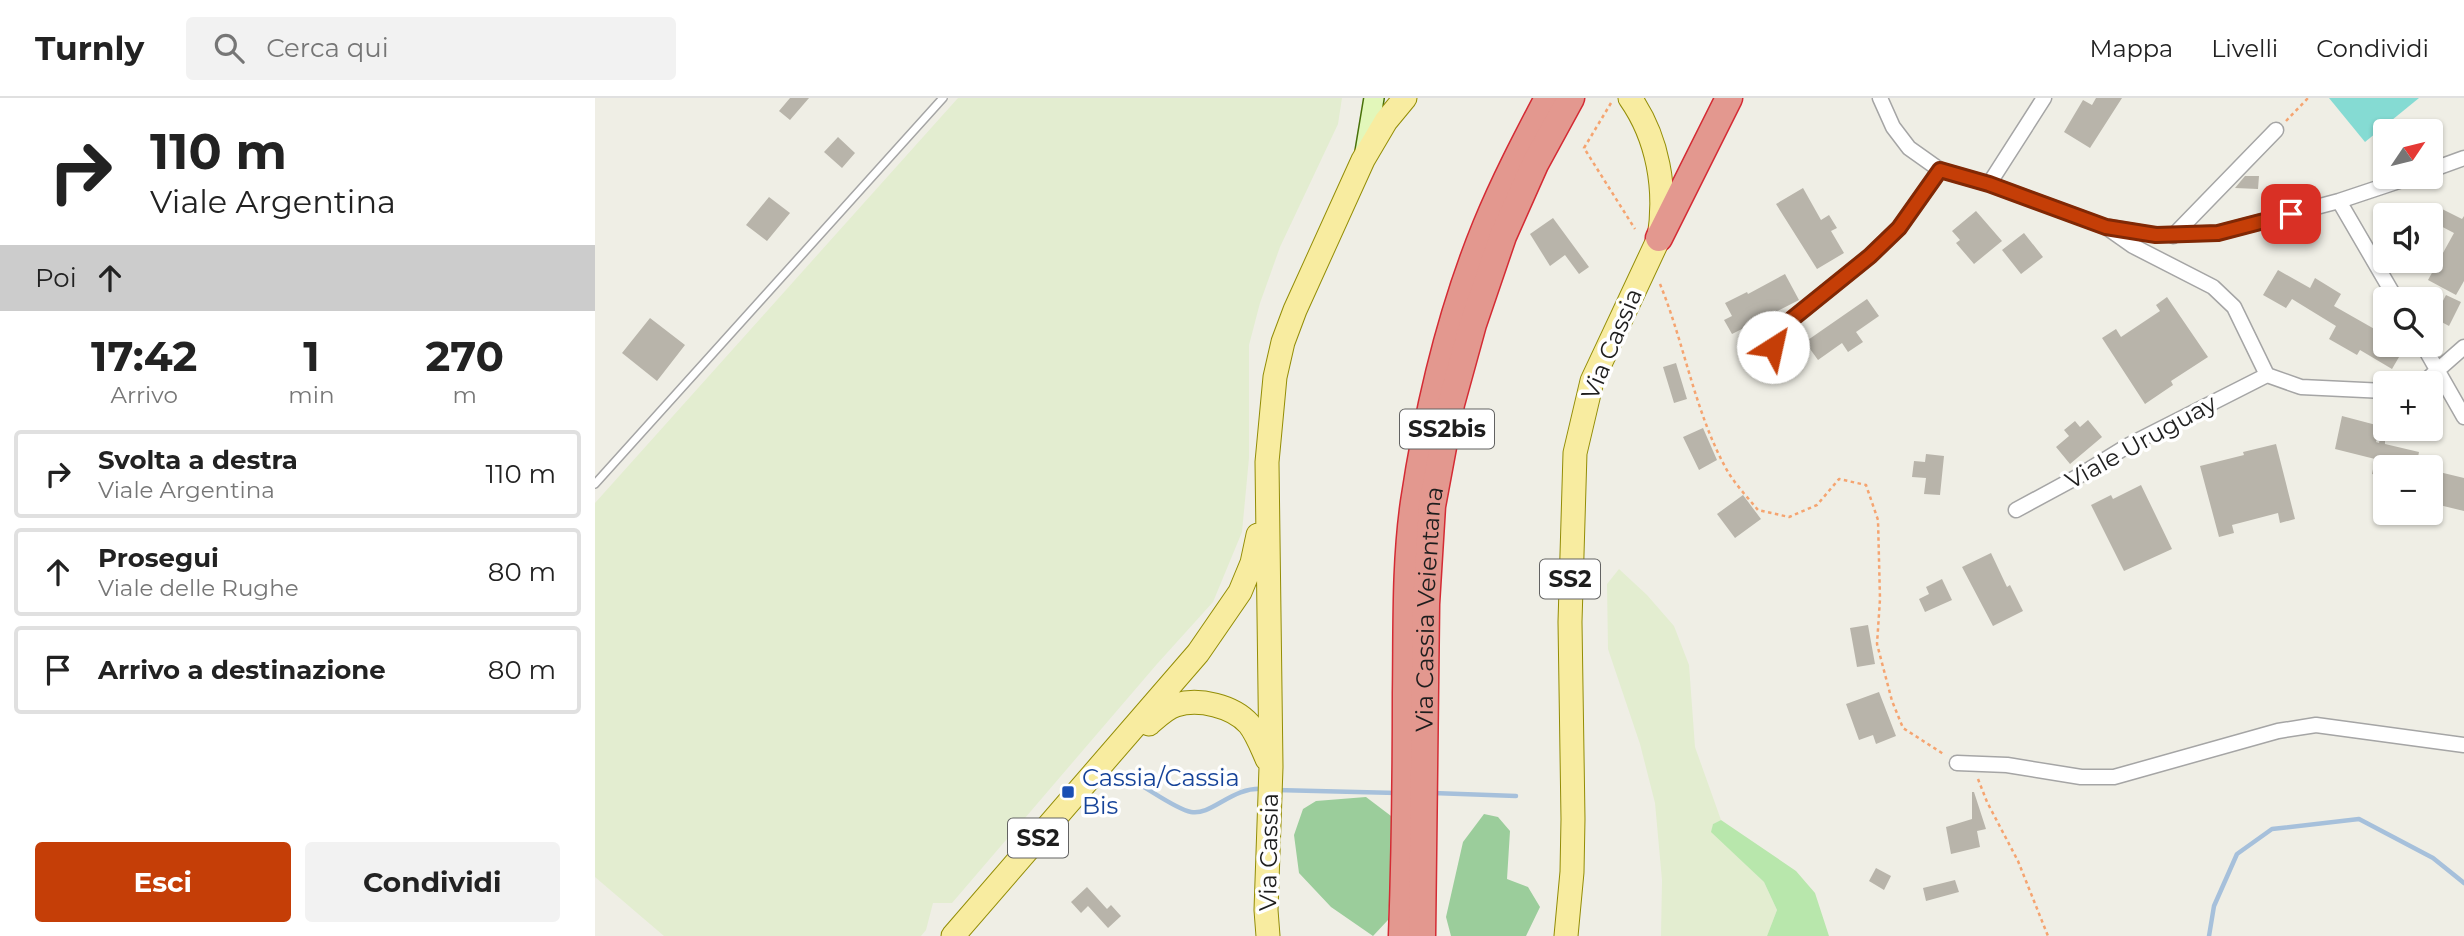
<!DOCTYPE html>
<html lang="it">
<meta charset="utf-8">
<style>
body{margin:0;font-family:Montserrat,sans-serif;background:#f2f2f2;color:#222;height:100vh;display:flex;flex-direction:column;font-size:26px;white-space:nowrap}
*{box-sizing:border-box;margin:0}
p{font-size:23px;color:#767676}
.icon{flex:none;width:38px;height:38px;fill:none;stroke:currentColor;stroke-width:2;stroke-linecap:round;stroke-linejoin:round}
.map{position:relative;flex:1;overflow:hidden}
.side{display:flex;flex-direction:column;background:#fff;width:595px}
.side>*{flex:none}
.top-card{background:#fff;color:#222;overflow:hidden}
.needle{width:46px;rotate:55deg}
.tools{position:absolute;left:1778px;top:21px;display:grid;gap:14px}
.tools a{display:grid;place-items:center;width:70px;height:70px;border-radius:7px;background:#fff;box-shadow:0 2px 5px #0004;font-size:35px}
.pin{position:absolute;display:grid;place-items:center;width:60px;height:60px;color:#fff;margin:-30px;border-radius:14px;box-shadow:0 4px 10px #0006}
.me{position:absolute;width:77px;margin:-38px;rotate:35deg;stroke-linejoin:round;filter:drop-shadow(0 0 5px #0008)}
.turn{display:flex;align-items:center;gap:24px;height:147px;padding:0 35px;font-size:32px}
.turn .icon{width:91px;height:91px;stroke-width:2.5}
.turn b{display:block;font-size:49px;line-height:60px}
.then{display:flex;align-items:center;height:66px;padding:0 35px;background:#0003;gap:14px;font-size:26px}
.eta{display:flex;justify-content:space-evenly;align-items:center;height:119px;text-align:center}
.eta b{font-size:42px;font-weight:700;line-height:49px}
.button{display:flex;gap:14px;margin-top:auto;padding:14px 35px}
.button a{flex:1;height:80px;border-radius:7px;background:#c53e07;color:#fff;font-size:28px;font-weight:700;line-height:80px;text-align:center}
.button a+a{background:#f2f2f2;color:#222}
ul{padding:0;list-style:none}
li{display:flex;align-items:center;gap:21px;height:88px;margin:0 14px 10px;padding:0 21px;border:4px solid #e0e0e0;border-radius:7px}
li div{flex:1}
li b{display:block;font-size:26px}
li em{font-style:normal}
header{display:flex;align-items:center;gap:42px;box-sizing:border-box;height:98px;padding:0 35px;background:#fff;border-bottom:2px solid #e0e0e0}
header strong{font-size:33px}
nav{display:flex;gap:38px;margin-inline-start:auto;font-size:24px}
.search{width:490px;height:63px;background:#f2f2f2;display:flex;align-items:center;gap:18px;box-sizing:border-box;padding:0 24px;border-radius:7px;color:#767676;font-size:26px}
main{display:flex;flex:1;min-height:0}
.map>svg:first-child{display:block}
.farmland{fill:#e3edd0}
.grass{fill:#b8e7ac}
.forest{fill:#9bcd9b}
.pitch{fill:#85dbd3}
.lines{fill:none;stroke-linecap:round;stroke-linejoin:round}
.stream{stroke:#a6c0db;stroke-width:4.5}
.building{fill:#b8b4aa}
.lane-casing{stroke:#a5a5a5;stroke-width:10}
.street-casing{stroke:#a5a5a5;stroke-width:17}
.secondary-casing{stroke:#487109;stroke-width:22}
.primary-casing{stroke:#938d06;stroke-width:25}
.highway-casing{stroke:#d42b34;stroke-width:29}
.path{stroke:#f5a470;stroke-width:2.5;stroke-dasharray:3.5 3.5;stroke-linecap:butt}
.lane{stroke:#fff;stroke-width:7}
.street{stroke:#fff;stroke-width:14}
.secondary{stroke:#e2f7ba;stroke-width:19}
.primary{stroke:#f8eca0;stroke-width:23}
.highway{stroke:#e3988f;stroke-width:26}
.route-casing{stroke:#802805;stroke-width:18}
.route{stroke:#c53e07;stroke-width:12}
.transit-dot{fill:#1a4fb4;stroke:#fff;stroke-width:2.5}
.labels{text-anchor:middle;stroke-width:7;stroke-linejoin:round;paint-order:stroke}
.shield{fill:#fff;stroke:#626262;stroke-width:2}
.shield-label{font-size:23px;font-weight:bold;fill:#1e1e1e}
.street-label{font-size:24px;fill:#1e1e1e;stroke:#fff}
.transit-label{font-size:24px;fill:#164399;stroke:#fff;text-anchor:start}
</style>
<header>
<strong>Turnly</strong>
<div class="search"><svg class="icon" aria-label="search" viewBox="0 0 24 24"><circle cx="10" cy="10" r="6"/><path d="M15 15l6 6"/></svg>Cerca qui</div>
<nav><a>Mappa</a><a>Livelli</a><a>Condividi</a></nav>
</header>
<main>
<section class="side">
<div class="top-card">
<div class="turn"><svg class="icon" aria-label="right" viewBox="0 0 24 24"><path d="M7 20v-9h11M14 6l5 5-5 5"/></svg><div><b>110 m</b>Viale Argentina</div></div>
<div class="then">Poi<svg class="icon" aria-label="ahead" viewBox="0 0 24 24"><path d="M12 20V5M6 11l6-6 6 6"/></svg></div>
</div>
<div class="eta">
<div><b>17:42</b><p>Arrivo</p></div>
<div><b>1</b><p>min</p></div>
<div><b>270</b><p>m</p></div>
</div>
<ul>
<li><svg class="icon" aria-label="right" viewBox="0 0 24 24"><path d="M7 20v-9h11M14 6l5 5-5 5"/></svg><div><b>Svolta a destra</b><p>Viale Argentina</p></div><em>110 m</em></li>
<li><svg class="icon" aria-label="ahead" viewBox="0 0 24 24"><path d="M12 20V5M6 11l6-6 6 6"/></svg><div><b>Prosegui</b><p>Viale delle Rughe</p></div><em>80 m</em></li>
<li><svg class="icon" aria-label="arrive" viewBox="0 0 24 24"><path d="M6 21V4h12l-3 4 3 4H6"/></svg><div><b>Arrivo a destinazione</b></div><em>80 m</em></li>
</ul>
<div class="button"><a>Esci</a><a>Condividi</a></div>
</section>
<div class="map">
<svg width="1869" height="838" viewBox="0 0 1869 838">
<rect width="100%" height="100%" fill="#efeee5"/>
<path class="farmland" d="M363 0H747L743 26 685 149 665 205 654 247V360L647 434 618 504 562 566 357 805H338L331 832 326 838H69L0 779V405Z
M1024 471 1052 497 1079 528 1094 567 1100 649 1126 722 1118 726 1117 734 1169 784 1182 812 1172 838H1066L1067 782 1060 705 1045 646 1013 551 1012 486Z"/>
<path class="grass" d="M1126 722 1201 773 1220 795 1234 838H1172L1182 812 1169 784 1116 734 1118 726Z"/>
<path class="forest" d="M771 699 800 721 793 822 778 838 736 809 704 775 699 737 708 711 721 703Z
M889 716 903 719 915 733 912 781 933 789 945 809 931 838H856L851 819 868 744Z"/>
<path class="pitch" d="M1734 0H1824L1770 44Z"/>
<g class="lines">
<path class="stream" d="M542 685C557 693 581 711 596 714 617 718 637 688 669 691
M681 692 802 695
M838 695 921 698
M1614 838 1619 808 1642 756 1677 731 1764 721 1838 760 1869 785"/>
</g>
<path class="building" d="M195 0H214L195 22 184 13Z
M1501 0H1527L1495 50 1469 34 1488 2 1497 7Z
M243 39 260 55 247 70 229 54Z
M1650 78H1664L1663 91 1640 90Z
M1208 90 1226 122 1234 117 1242 130 1236 133 1249 155 1222 171 1181 106Z
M174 99 195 115 172 143 151 127Z
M1843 109 1867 121 1869 118V183L1861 197 1833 182 1859 135 1836 123Z
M1381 113 1407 143 1379 166 1361 145 1365 142 1357 133Z
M958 120 994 169 984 176 970 157 955 168 935 136Z
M1429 135 1448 159 1426 176 1407 152Z
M1683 172 1715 190 1720 180 1746 196 1739 208 1790 237V247H1811L1797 271 1765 252 1762 257 1734 241 1741 228 1697 201 1691 210 1668 197Z
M1190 176 1204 202 1137 236 1129 222 1137 218 1130 205 1152 194 1153 196Z
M1851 197 1866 204 1854 228 1839 220Z
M1572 199 1613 259 1576 283 1578 287 1550 306 1507 240 1521 231 1526 239 1565 213 1561 207Z
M1272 201 1284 218 1261 234 1268 244 1253 254 1247 245 1223 262 1210 244Z
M55 220 90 247 62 283 27 255Z
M1081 265 1092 301 1079 305 1068 269Z
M1747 318 1785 328 1781 344 1784 345 1785 340 1790 341V346L1824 354 1821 369H1790V379L1777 376 1780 361 1740 351Z
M1493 322 1507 339 1475 366 1461 349 1474 338 1469 332 1480 323 1485 329Z
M1108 330 1122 362 1104 372 1088 339Z
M1681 346 1700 421 1685 425 1683 415 1637 427 1639 435 1624 439 1605 368 1649 357 1648 354Z
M1331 356 1349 358 1345 397 1329 396 1331 380 1317 379 1319 363 1330 364Z
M1836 372 1869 380V413L1836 405Z
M1546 387 1577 451 1529 473 1496 407 1516 397 1518 401Z
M1148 397 1166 421 1140 440 1122 416Z
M1396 455 1412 489 1415 487 1428 513 1398 528 1367 469Z
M1347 481 1357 502 1330 514 1324 501 1334 496 1331 489Z
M1273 527 1280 566 1262 569 1255 530Z
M1284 594 1301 638 1281 646 1278 637 1264 642 1251 606Z
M1377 694H1379L1391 731 1382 733 1385 749 1356 756 1351 729 1377 721Z
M1281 770 1296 778 1289 792 1274 783Z
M1360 782 1364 794 1331 803 1328 790Z
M492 789 512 811 516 807 526 818 513 830 493 808 486 815 476 804Z"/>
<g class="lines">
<g class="lane-casing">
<path id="lane" d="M0 386 348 0"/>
</g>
<g class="street-casing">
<path id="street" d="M1285 0 1298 29 1314 50 1345 72 1394 86 1511 129 1538 148 1618 189 1639 209 1672 277 1706 289 1790 293
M1836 72 1869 60
M1394 86 1449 0
M1744 103 1801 201
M1515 129 1561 137 1623 135 1744 103 1816 79
M1578 138 1681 32
M1828 247 1869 319
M1178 249 1197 221 1275 158 1304 130 1345 72
M1828 285 1869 249
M1421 412 1482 379 1534 347 1672 277
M1362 665 1412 667 1486 679H1519L1683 633 1721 627 1869 647"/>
</g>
<g class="secondary-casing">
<path id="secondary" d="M770 54 779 0"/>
</g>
<g class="primary-casing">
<path id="primary" d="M554 626C562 619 571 610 581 607 604 600 638 608 654 626 662 636 667 650 672 661
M358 838 603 555 645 494 657 465 663 437
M673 838 671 812 676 669 672 364 680 279 688 244 700 212 768 62 791 23 810 0
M971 838 977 774 978 721 975 524 980 355 997 283 1064 140C1072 91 1063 40 1035 0"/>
</g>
<g class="highway-casing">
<g id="highway">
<path d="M1064 140 1134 0"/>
<path d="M807 838C810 757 811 676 811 595 812 532 810 467 819 404 833 311 855 216 891 128 909 84 931 42 953 0"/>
<path id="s1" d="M827 838 831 506 837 408 856 306 878 226 908 138 940 66 976 0"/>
</g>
</g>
<path class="path" d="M1016 5 989 50 1040 131
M1691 23 1713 0
M1065 186C1090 247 1100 316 1133 374 1141 387 1153 400 1163 412L1194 419 1222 407 1244 381 1271 387 1283 422 1285 501 1282 546 1297 603 1308 630 1350 657
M1383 681 1392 704 1423 763 1453 838"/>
<use href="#lane" class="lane"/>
<use href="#street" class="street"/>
<use href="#secondary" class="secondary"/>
<use href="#primary" class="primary"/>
<use href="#highway" class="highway"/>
</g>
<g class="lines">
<g class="route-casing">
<path id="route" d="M1178 249 1197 221 1275 158 1304 130 1345 72 1394 86 1511 129 1561 137 1623 135 1696 116"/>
</g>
<use href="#route" class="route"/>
</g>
<rect class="transit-dot" x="466" y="687" width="14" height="14" rx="3.5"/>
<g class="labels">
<g class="shield">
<rect x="805" y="311.5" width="94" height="39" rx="5"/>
<rect x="945" y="461.5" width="60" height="39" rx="5"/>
<rect x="413" y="720.5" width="60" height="39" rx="5"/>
</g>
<g class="shield-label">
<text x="852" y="339">SS2bis</text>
<text x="975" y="489">SS2</text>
<text x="443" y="748">SS2</text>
</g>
<g class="street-label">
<text transform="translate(1017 246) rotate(-67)" y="8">Via Cassia</text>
<text transform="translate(1546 344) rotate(-29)" y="8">Viale Uruguay</text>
<text dy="8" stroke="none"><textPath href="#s1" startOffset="327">Via Cassia Veientana</textPath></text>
<text transform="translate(674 754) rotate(-89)" y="8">Via Cassia</text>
</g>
<g class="transit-label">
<text x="487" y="688">Cassia/Cassia<tspan x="487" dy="28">Bis</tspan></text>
</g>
</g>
</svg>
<div class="tools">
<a><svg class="needle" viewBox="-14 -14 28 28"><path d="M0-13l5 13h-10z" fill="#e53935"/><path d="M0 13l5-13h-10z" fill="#767676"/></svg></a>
<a><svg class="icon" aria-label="sound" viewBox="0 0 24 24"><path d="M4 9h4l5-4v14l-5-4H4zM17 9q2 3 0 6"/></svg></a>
<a><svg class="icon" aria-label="search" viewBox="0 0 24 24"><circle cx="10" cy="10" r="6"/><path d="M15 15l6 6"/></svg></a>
<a>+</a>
<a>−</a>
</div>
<div class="pin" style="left:1696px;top:116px;background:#d93025"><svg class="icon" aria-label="arrive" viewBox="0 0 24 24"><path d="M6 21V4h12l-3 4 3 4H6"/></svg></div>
<svg class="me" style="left:1178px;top:249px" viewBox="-20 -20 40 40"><circle r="19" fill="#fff"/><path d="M0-13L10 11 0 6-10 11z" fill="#c53e07"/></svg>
</div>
</main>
